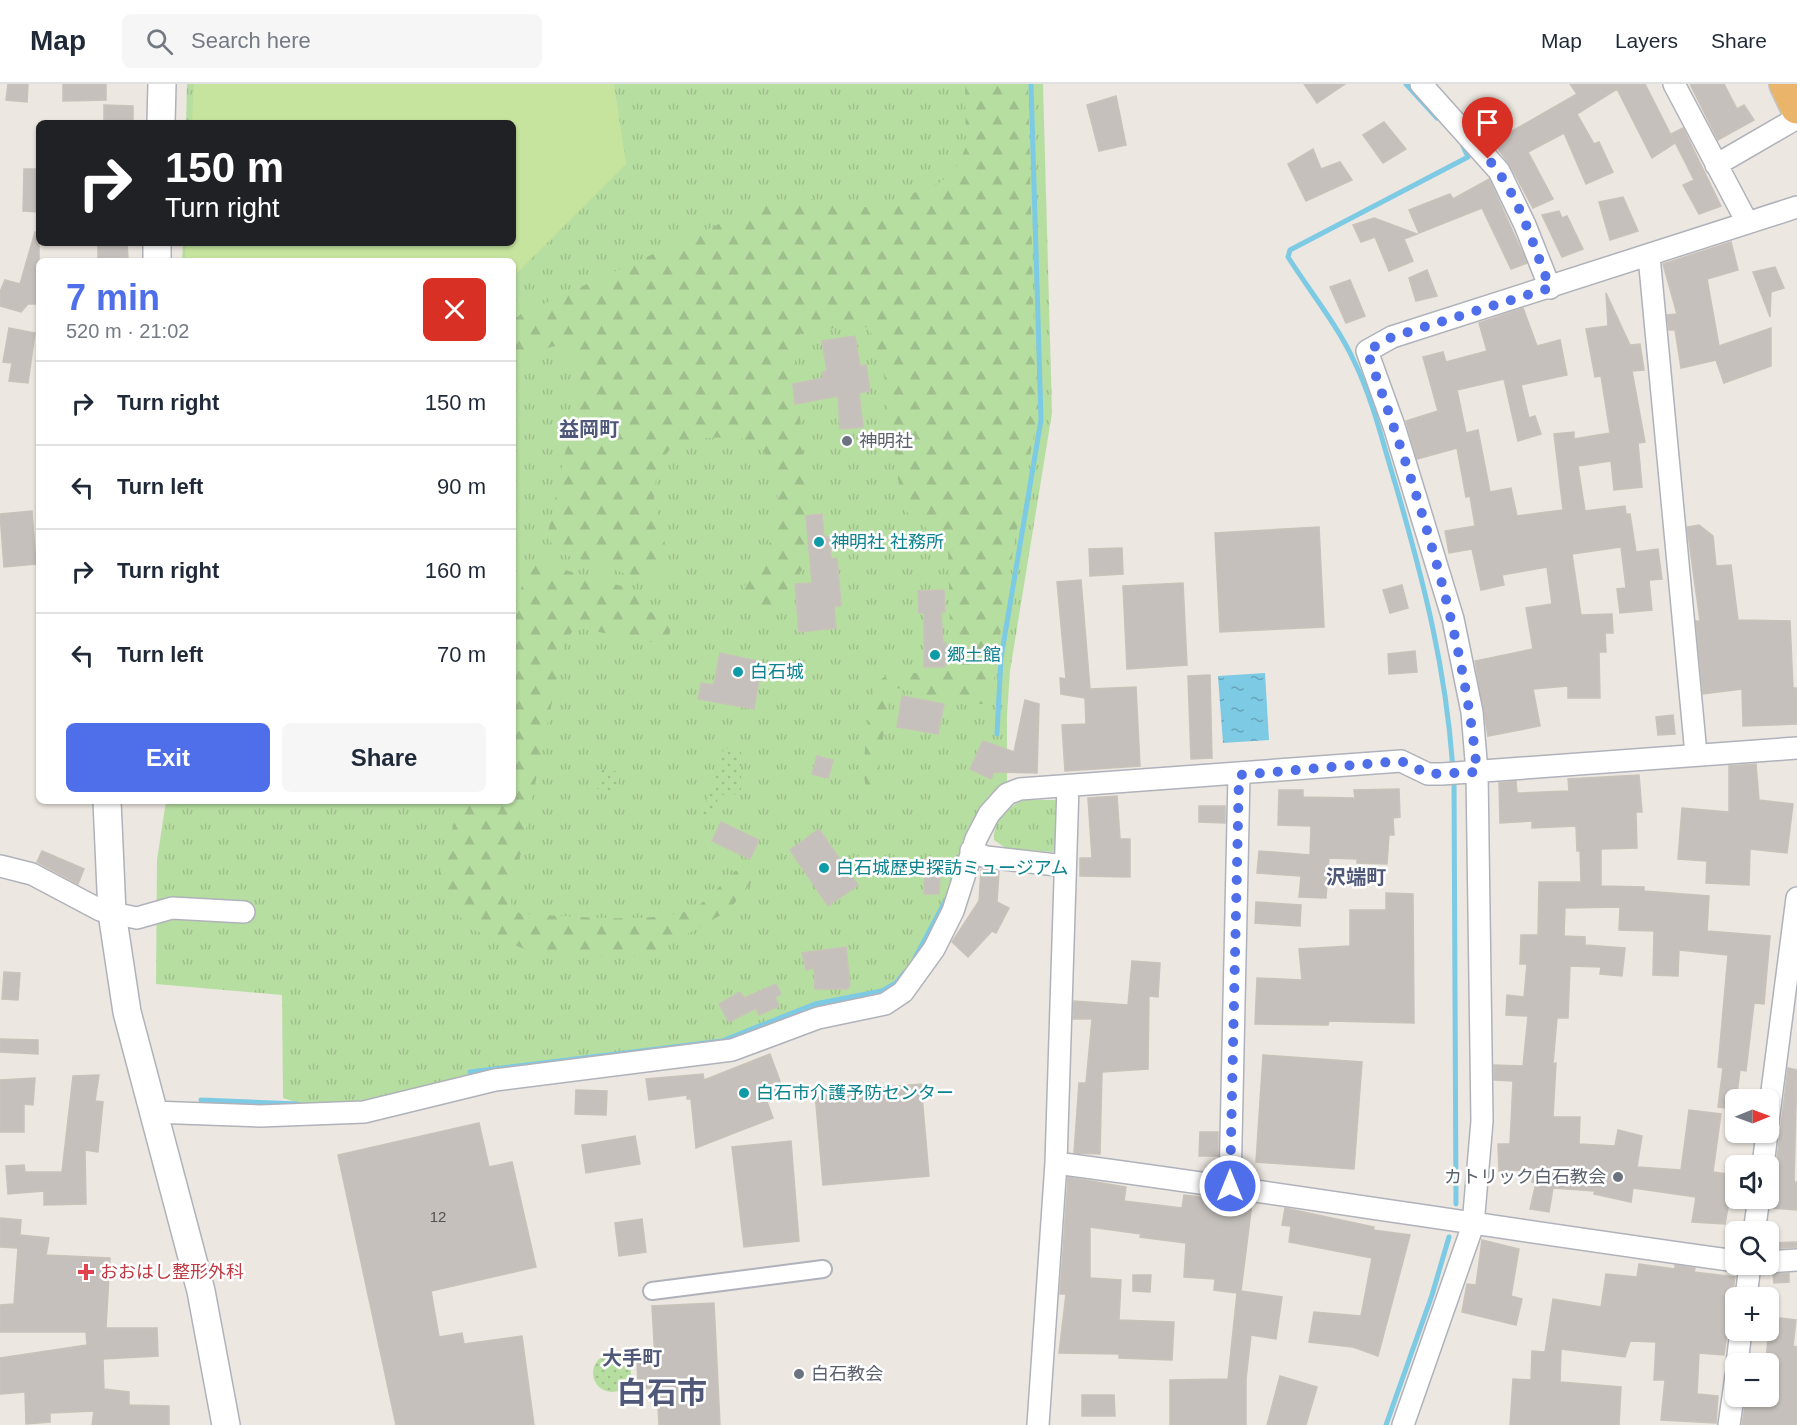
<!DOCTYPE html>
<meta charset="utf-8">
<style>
body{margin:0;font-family:Arial,"Noto Sans JP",sans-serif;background:#f6f6f7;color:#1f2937;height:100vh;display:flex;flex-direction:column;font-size:22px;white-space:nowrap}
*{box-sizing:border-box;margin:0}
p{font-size:20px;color:#747a83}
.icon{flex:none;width:33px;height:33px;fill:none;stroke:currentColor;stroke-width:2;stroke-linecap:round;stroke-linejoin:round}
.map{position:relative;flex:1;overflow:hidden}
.drawer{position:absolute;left:36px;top:174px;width:480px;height:546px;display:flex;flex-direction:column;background:#fff;border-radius:9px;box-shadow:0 2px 4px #0004}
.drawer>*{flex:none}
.guide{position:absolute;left:36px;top:36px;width:480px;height:126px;border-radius:9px;box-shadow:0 2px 4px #0004;background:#202124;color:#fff;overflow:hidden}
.needle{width:39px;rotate:89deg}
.buttons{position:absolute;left:1725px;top:1005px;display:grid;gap:12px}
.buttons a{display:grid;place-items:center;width:54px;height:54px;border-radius:9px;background:#fff;box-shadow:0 2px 4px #0004;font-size:30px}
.pin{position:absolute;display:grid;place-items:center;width:51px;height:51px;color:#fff;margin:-62px -26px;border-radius:50% 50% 50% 0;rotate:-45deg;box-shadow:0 0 6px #0007}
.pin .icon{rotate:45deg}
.me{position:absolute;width:66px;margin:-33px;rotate:0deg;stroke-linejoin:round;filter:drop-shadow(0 0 4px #0008)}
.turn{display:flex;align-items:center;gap:21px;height:126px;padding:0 30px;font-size:27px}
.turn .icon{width:78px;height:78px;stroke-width:2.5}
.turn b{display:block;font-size:42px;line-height:51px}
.round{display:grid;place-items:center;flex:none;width:63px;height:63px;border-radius:9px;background:#f6f6f7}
.headline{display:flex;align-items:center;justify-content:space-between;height:102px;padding:0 30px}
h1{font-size:36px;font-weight:700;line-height:45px;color:#4f6eea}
.action{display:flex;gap:12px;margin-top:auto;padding:12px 30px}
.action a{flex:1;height:69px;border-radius:9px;background:#4f6eea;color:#fff;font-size:24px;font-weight:700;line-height:69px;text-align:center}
.action a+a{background:#f6f6f7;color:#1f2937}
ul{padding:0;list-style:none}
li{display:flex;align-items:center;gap:18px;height:84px;padding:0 30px;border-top:2px solid #e0e1e3}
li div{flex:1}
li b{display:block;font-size:22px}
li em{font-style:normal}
header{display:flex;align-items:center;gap:36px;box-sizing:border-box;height:84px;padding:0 30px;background:#fff;border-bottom:2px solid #e0e1e3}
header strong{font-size:28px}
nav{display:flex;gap:33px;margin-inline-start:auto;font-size:21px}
.search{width:420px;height:54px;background:#f6f6f7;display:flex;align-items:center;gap:15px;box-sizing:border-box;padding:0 21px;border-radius:9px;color:#747a83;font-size:22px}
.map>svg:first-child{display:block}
.grass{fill:url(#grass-tufts)}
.forest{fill:url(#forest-firs)}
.garden{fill:url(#garden-dots)}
.pitch{fill:#c7e49e}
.water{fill:url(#water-ripples)}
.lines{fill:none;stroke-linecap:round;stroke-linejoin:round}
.stream{stroke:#7ccae4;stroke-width:5}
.building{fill:#c5c0bc;stroke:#c8c2b9;stroke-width:1.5}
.pedestrian-casing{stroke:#b0b2bb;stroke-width:20}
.minor-casing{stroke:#b0b2bb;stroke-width:24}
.tertiary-casing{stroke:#b0b2bb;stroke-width:30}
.trunk-casing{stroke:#c4c4c4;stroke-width:36}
.pedestrian{stroke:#fff;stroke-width:16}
.minor{stroke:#fff;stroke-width:21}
.tertiary{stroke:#fff;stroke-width:27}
.trunk{stroke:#eab46a;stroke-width:33}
.route{stroke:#4f6eea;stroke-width:10;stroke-dasharray:0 18}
.worship-dot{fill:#6b7280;stroke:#fff;stroke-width:2}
.culture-dot{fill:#0f9aa8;stroke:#fff;stroke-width:2}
.health-dot{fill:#e0444e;stroke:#fff;stroke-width:2}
.labels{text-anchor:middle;stroke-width:5;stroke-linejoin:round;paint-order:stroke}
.number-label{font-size:15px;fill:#525150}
.worship-label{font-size:18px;fill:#5b616d;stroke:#fff;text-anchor:start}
.culture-label{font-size:18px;fill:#0d838f;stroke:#fff;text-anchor:start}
.health-label{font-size:18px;fill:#be3a42;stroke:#fff;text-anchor:start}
.neighbourhood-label{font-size:20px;font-weight:bold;fill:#505879;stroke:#fff}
.town-label{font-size:30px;font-weight:bold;fill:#505879;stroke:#fff}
</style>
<header>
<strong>Map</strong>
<div class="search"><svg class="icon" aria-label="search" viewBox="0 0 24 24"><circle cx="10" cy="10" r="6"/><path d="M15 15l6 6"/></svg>Search here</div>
<nav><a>Map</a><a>Layers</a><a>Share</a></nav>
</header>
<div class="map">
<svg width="1797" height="1341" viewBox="0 0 1797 1341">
<defs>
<pattern id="grass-tufts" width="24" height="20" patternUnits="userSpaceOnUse" patternTransform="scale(1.5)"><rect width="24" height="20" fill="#b7dea1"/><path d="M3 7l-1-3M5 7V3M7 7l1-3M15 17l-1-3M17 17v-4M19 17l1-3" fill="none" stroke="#9ebf8b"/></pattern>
<pattern id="forest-firs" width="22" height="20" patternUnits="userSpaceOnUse" patternTransform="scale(1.5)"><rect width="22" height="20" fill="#b7dea1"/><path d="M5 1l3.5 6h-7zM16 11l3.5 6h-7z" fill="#9ebf8b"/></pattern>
<pattern id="garden-dots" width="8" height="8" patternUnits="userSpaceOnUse" patternTransform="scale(1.5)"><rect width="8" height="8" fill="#b7dea1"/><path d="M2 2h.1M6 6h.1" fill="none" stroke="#9ebf8b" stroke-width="1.8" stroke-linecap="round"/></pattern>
<pattern id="water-ripples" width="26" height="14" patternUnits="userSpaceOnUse" patternTransform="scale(1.5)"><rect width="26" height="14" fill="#7ccae4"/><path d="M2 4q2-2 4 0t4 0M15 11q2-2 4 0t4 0" fill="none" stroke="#66a4b9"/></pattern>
</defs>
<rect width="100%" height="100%" fill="#ece7e0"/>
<path class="grass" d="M187 0H1043L1052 329 1010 587 1007 631V710L903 908 732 966 335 1031 283 1014 282 911 156 900 157 776 166 717H513V177H182L183 159H513V39H186Z
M1026 716H1058L1057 765 1054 768 1007 765 994 756C992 739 1010 719 1026 716Z"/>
<path class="forest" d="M965 0H1028L1036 331 1034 350 1009 490 992 608 985 620H963L897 604 888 614 877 704 873 707 867 705C858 685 872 621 876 599L890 589H944L951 582 948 467 946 460 902 424 884 291 870 245 859 240 799 250 794 263 811 464 803 485 767 531 758 532C727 507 757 485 769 461 773 452 776 439 777 429 780 407 772 387 764 367L739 353 704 354 673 361 657 383 654 416 667 468 661 495 649 497 554 467 548 448 580 300V281L556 262 513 272V236L521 230 741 130 777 117 811 115 853 123H878L939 99 954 88 966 63Z
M544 480 639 507 642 525 667 534 671 544 668 556 657 559 583 545 572 548 564 560 511 817 512 824 521 830C565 831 656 842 694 824 708 817 723 798 735 787L744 785 750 790 751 799 728 827 657 867 632 873 541 871 476 847 451 825 439 792 460 717H513V533L526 487 531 482Z"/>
<path class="garden" d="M724 665H741V710L720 711 710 733 702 729Z
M600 685 620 688 616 709 597 705Z
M593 1289a19 19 0 1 1 38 0a19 19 0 1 1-38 0Z"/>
<path class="pitch" d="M194 0H614L626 80 513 193V177H185L186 159H513V39H192Z"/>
<path class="water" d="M1265 589 1269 656 1223 659 1218 592Z"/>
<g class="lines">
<path class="stream" d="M1406 0 1437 34
M997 650 1001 574 1041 336 1031 0
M1453 686C1446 584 1424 499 1396 402 1383 360 1373 316 1354 277 1338 242 1309 206 1288 173L1290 166 1468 73 1462 60
M1454 695 1456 1120
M953 797 954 780
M915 874 947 814
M470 988 722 957 815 920 882 907 896 899 904 889
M201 1016 298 1020
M1386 1341 1432 1211 1449 1153"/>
</g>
<path class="building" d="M8 0H28L27 18 6 16Z
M63 0H106V16L63 17Z
M1304 0H1345L1317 19Z
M1570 0H1645L1675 59 1652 74 1617 5 1577 30 1594 60 1599 58 1613 88 1586 100 1564 49 1528 68 1553 115 1533 124 1510 81 1493 58 1577 10Z
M1690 0H1724L1737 25 1744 21 1754 36 1718 56Z
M1116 12 1126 61 1099 67 1087 21Z
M104 21 133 22V39H104Z
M1384 38 1406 65 1383 79 1363 51Z
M1683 44 1721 122 1699 130 1683 101 1694 96 1671 50Z
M1313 65 1321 85 1340 78 1352 96 1306 117 1288 80Z
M24 85H39V128L23 127Z
M1489 95 1527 179 1511 185 1482 124 1419 149 1409 126 1450 110 1453 115Z
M1623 113 1638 147 1610 156 1599 118Z
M1559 127 1562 134 1567 132 1583 165 1562 173 1542 131Z
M1374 134 1417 150 1404 155 1413 177 1389 187 1375 153 1361 158 1353 141Z
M35 148 39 149V220H28L21 228 0 222V208L5 196 20 200Z
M1731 158 1738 186 1707 195 1719 262 1771 244V282L1724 299 1716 276 1681 284 1675 246H1669L1667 231 1677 230 1663 180Z
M98 159H127L128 175 98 176Z
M1775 183 1784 204 1771 208 1770 233 1753 188Z
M1427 186 1437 212 1416 217 1409 194Z
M1350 196 1365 232 1346 239 1330 203Z
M1606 209 1630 261 1640 260 1644 286 1632 287 1645 358 1638 359 1642 403 1614 406 1611 377 1578 382 1585 427 1625 422 1626 430H1630L1636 468 1658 465 1662 495 1649 496 1652 526 1620 529 1617 505 1626 504 1621 463 1572 470 1581 531 1612 530 1613 549H1605L1606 568H1599L1600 614H1568V602L1533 605 1540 642 1488 652 1475 577 1533 565 1526 524 1552 520 1547 483 1502 491 1504 501 1481 506 1472 465 1449 469 1445 447 1475 442 1470 412 1466 413 1457 364 1417 375 1406 337 1438 327 1423 273 1443 268 1446 278 1487 267 1479 239 1523 224 1537 262 1560 256 1567 291 1521 301 1529 334 1535 332 1541 350 1518 357 1504 295 1457 306 1466 349 1478 346 1490 408 1511 404 1517 432 1563 426 1554 350 1574 348V355L1610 349 1601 292 1595 293 1586 245 1608 242Z
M9 244 35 249 28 299 9 297 12 279 3 278Z
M855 252 860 282 866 281 870 307 859 309 863 343 840 345 838 312 795 320 793 300 823 294 822 288 827 287 822 257Z
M32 427 36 480 4 483 0 430Z
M822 430 824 453H829L831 475 837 474 841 522H834L836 544 799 548 795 500 812 499 806 432Z
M1699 441 1713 452 1716 482 1731 481 1738 536 1790 537 1793 604H1797V640L1743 642 1742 605 1703 610 1696 537H1700L1687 443Z
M1319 443 1324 543 1220 548 1215 449Z
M1122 464 1123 490 1090 492 1089 465Z
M1081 496 1090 605 1136 603 1140 682 1065 687 1062 641 1086 640 1085 614 1061 610 1060 594 1066 595 1057 498Z
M1183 499 1187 581 1127 585 1123 502Z
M1402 501 1408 524 1390 529 1383 506Z
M944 506 945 528H941L943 559H946L945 583H924V529H919L918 507Z
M1415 567 1417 588 1389 590 1388 570Z
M720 569 762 578 754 625 698 615 701 599 714 601Z
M1210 591 1212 674 1191 675 1188 592Z
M902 612 944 620 938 650 897 643Z
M1025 616 1039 620 1037 689 994 688 991 695 970 685 983 657 1014 668Z
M1673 631 1675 650 1658 651 1656 633Z
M817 672 833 676 828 694 812 690Z
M1756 680 1759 716 1793 720 1787 769 1750 765 1749 801 1706 799 1707 777 1678 775 1682 724 1729 728V682Z
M1639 691 1642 728H1636L1637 764 1601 765V802L1644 803V807L1709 812 1707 847 1770 852 1764 920 1754 919 1746 987 1740 986 1735 1025 1718 1023 1723 984 1718 983 1728 871 1679 866 1678 892 1653 891 1654 847 1619 846 1620 823 1565 824 1564 852 1585 853V861L1625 864 1622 892 1600 890 1601 883 1570 882 1568 934H1557L1553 980 1556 979 1553 1033H1580L1579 1060 1615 1062 1618 1046 1642 1052 1637 1083 1681 1086 1689 1026 1721 1030 1713 1088 1734 1091 1725 1140 1692 1138 1696 1113 1633 1104 1631 1118 1594 1110 1595 1107 1553 1104 1549 1128 1530 1125 1536 1099 1532 1098 1535 1086 1499 1087 1498 1060H1510L1513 997 1494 996V981L1523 982 1528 932 1506 931 1507 911 1524 913 1527 880H1520L1521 851H1538L1539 798H1581L1580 767H1577L1576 742 1532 744V737L1500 739 1499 699 1516 697 1517 709 1569 707 1568 695Z
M1399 705 1400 733 1393 734 1394 751H1389L1387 780 1357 779V775L1329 774 1326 814 1299 813 1301 792 1257 789 1259 767 1310 771 1311 742 1278 741 1279 706H1303V713L1355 714 1354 706Z
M1117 712 1120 755H1130V793L1080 792V774H1092L1088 714Z
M1199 722H1225V739L1199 738Z
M721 738 759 756 750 775 712 757Z
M819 745 858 801 828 822 790 766Z
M42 767 84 785 78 800 37 778Z
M925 775 941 776 939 810H924Z
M981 786 999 787 997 818 1009 824 996 849 992 847 968 873 952 858 979 817Z
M1386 809 1413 810 1414 939 1329 937 1328 941 1255 940 1257 894 1302 896 1299 865 1350 862V826H1386Z
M1256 818 1301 821 1300 842 1255 839Z
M846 863 850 902 847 905H815L814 884 806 886 802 869Z
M1132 877 1160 879 1158 913 1149 912 1148 985 1102 988 1100 1070 1074 1069 1079 999H1086L1092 935H1073L1074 917 1128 921Z
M4 888 20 889 18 916 2 915Z
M776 900 781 910 775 913 779 922 759 931 756 924 729 938 719 920 740 908 744 914Z
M0 955 38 956V970L0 968Z
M770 970 783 1005 765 1012 773 1034 696 1064 691 1015H687V1011L649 1016 646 995 703 990 704 996Z
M1263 971 1362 978 1354 1085 1256 1078Z
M1788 984 1797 986 1794 1098H1797V1126L1771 1124Z
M99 991 95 1017 103 1018 98 1068 85 1066 86 1120 44 1121V1107L8 1110 6 1082 24 1081 25 1088H62L73 992Z
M35 994 33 1021 24 1020V1048H0V996Z
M921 1000 929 1092 823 1101 815 1009Z
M576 1006 607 1007 606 1031 575 1030Z
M479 1039 489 1083 512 1078 536 1183 431 1207 439 1253 462 1249 464 1260 522 1252 534 1341H396L338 1071Z
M1200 1048H1218V1072H1199Z
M635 1052 640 1080 586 1089 582 1061Z
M791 1057 799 1157 744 1163 732 1063Z
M1068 1093 1126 1103 1124 1117 1182 1124 1184 1111 1252 1119 1241 1207 1282 1213 1276 1255 1251 1251 1246 1295V1341H1170V1296L1228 1295 1237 1209 1214 1206 1215 1195 1184 1193 1186 1159 1140 1153 1141 1150 1090 1143V1194L1121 1196 1119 1236 1174 1238 1172 1276 1119 1274V1270L1059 1269 1066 1210H1060Z
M1285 1124 1374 1143 1373 1146 1410 1151 1378 1272 1353 1263 1309 1258 1314 1228 1361 1232 1372 1174 1289 1158 1291 1142 1282 1141Z
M0 1134 21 1136 20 1151 49 1154 46 1171 110 1174 106 1244H157L158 1272 103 1275 104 1305 129 1308V1321L169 1322V1341H92L94 1327 50 1329V1338L26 1340 25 1308 0 1310V1274L87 1261 86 1248H0V1221L14 1220 18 1164 0 1163Z
M642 1135 646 1168 619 1172 615 1139Z
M1482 1156 1519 1165 1511 1212 1522 1215 1516 1241 1462 1228 1467 1200 1476 1201Z
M1797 1158V1163L1768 1165V1159Z
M1639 1180 1675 1185V1181L1695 1184 1694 1188 1735 1193 1724 1271 1699 1269 1697 1310 1718 1312 1716 1339 1661 1336 1665 1296H1654L1656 1258 1630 1257 1625 1273 1561 1265 1560 1298 1621 1303 1619 1341H1510L1513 1295 1531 1296 1532 1267 1545 1268 1553 1215 1601 1223 1606 1190 1637 1193Z
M1789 1189V1198L1774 1199 1773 1190Z
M1133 1191H1151L1150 1208 1133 1207Z
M714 1219 720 1341H659L657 1304 638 1305 637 1275H655L652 1222Z
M1780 1234 1796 1236 1793 1262 1797 1263V1341H1742L1745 1322 1768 1324V1276H1766L1769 1243 1779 1244Z
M1280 1292 1317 1303 1306 1341H1267Z
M1082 1311H1114L1115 1332H1082Z"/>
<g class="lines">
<g class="pedestrian-casing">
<path id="pedestrian" d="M652 1207 823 1185"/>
</g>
<g class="minor-casing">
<path id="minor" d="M1421 0 1499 87 1525 141 1550 204
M1674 0 1747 138
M1716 81 1797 34
M1649 172 1696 670
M971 767 986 773 1065 782
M0 782 32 790 100 826 112 829 137 834 172 824 244 828
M152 1028 260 1032 364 1028 495 996 732 966 818 934 885 920 903 908 934 865 953 827 976 755 989 730 1007 710 1020 705 1401 677 1428 690H1442L1797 664
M1768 1038 1797 814
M1056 1079C1283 1109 1509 1146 1736 1177
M1763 1082 1767 1048
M1230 1102 1239 691
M1754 1148 1759 1114
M1768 1178 1797 1176
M1746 1214 1750 1180
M1737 1280 1741 1246
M1038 1341 1056 1079 1068 702
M1403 1341 1473 1141 1482 1037 1477 688 1472 628 1453 535 1394 342 1367 267 1392 253 1797 123
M1729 1341 1736 1292"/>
</g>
<g class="tertiary-casing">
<path id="tertiary" d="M161 39 162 0
M157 177V159
M107 717 112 829 127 928 201 1207 226 1341"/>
</g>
<g class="trunk-casing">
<path id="trunk" d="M1786 0 1797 23"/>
</g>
<use href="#pedestrian" class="pedestrian"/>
<use href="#minor" class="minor"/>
<use href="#tertiary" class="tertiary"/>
<use href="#trunk" class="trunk"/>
</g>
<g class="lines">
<path class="route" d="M1230 1102 1239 691 1401 677 1428 690 1477 688C1463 543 1416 404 1367 267L1392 253 1550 204C1533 161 1519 110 1488 75"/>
</g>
<g class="worship-dot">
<circle cx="847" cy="357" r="6"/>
<circle cx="1618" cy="1093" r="6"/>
<circle cx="799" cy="1290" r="6"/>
</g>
<g class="culture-dot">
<circle cx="819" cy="458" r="6"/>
<circle cx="935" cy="571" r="6"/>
<circle cx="738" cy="588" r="6"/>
<circle cx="824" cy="784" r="6"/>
<circle cx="744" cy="1009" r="6"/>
</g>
<path class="health-dot" d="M83 1179h6v6h6v6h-6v6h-6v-6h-6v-6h6z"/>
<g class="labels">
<g class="number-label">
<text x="438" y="1138">12</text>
</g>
<g class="worship-label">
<text x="859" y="363">神明社</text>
<text x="1606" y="1099" text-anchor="end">カトリック白石教会</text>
<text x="811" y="1296">白石教会</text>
</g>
<g class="culture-label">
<text x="831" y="464">神明社 社務所</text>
<text x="947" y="577">郷土館</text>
<text x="750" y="594">白石城</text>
<text x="836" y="790">白石城歴史探訪ミュージアム</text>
<text x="756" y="1015">白石市介護予防センター</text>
</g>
<g class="health-label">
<text x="100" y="1194">おおはし整形外科</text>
</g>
<g class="neighbourhood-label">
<text x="589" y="352">益岡町</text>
<text x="1356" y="800">沢端町</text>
<text x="632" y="1281">大手町</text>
</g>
<g class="town-label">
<text x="662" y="1319">白石市</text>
</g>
</g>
</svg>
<div class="buttons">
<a><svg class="needle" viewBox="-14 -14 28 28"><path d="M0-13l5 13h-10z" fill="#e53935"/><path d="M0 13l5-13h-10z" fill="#747a83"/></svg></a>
<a><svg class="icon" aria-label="sound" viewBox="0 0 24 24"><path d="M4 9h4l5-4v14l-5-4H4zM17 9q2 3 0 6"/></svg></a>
<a><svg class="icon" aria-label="search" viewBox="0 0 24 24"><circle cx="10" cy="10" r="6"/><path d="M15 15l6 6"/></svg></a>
<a>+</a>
<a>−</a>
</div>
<div class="pin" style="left:1488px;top:75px;background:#d93025"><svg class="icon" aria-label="arrive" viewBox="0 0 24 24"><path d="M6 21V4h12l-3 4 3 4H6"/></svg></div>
<svg class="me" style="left:1230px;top:1102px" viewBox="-20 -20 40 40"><circle r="17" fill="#4f6eea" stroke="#fff" stroke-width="3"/><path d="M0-11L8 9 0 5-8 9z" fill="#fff"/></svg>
<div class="guide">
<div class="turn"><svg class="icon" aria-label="right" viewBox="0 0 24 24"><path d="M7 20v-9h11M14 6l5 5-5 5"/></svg><div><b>150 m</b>Turn right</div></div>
</div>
<section class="drawer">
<div class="headline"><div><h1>7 min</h1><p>520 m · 21:02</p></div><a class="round" style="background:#d93025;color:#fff"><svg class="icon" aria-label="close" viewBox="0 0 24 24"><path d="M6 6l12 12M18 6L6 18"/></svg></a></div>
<ul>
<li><svg class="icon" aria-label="right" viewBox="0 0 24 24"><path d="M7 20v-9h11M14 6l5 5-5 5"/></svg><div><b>Turn right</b></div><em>150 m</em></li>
<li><svg class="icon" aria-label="left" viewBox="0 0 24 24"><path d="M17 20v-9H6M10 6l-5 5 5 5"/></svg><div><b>Turn left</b></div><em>90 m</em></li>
<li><svg class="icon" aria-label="right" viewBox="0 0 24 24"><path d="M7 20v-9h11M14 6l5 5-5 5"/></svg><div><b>Turn right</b></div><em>160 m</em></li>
<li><svg class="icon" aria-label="left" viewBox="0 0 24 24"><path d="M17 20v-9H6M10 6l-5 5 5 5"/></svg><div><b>Turn left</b></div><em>70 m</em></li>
</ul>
<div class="action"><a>Exit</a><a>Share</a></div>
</section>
</div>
